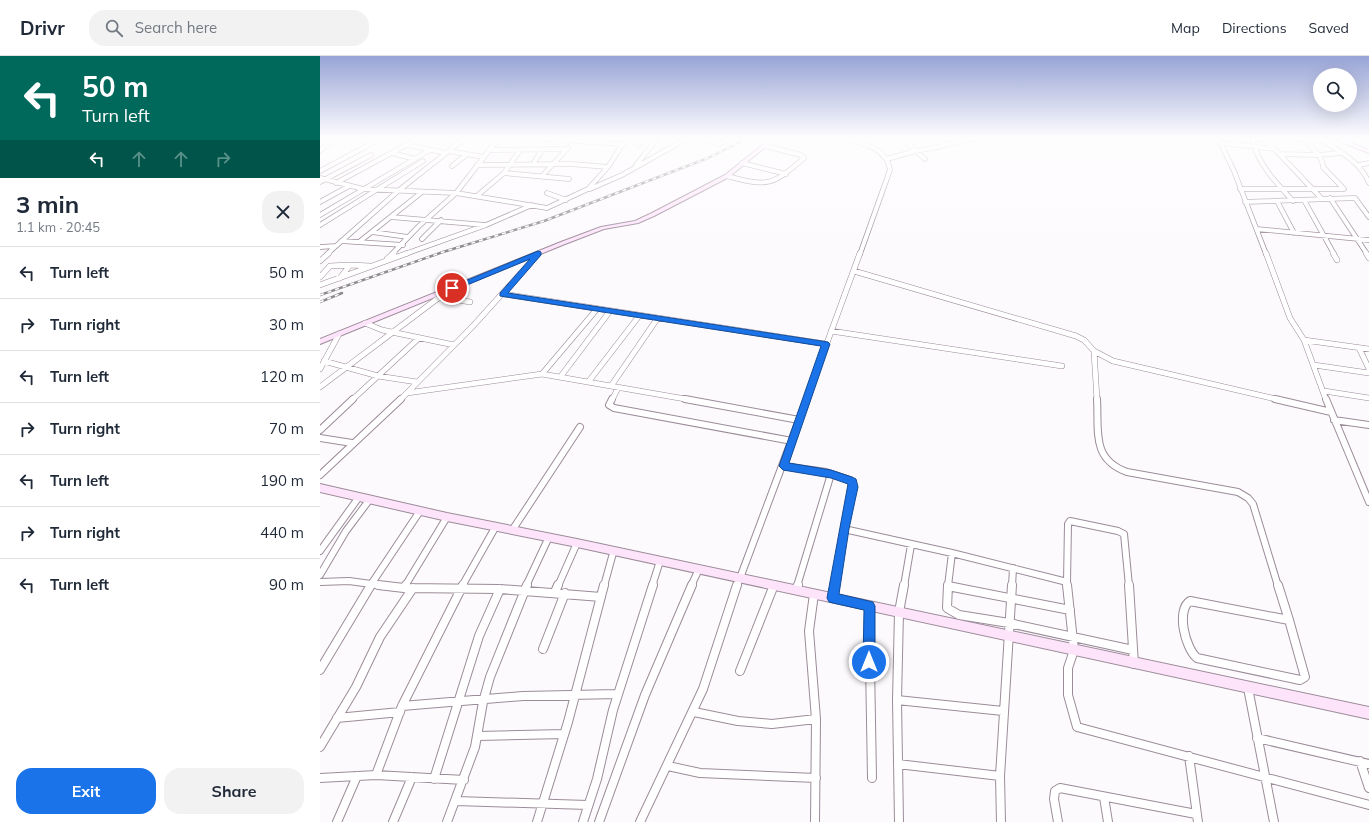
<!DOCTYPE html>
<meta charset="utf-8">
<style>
body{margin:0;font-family:Mulish,sans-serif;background:#f2f2f3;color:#1f2937;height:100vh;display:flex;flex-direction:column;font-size:15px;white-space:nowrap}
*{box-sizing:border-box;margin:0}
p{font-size:13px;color:#747a83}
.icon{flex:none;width:22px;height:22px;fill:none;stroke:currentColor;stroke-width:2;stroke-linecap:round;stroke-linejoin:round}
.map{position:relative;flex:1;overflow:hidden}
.sheet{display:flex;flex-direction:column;background:#fff;width:320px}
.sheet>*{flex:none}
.guide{background:#00695c;color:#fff;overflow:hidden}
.buttons{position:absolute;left:993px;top:12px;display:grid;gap:8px}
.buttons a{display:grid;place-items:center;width:44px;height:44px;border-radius:50%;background:#fff;box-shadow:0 4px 16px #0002;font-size:20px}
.pin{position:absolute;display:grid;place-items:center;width:34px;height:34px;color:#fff;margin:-17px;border:2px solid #fff;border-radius:50%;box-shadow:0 1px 4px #0007}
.me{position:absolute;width:44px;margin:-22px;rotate:0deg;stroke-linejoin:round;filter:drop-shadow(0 0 3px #0008)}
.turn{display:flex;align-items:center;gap:14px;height:84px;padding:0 16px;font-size:18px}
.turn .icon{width:52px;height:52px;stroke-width:2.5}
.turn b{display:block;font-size:28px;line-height:34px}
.lanes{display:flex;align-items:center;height:38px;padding:0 16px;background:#0003;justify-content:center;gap:20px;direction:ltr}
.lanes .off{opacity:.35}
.round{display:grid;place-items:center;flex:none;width:42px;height:42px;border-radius:16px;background:#f2f2f3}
.head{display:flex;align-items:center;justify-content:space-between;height:68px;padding:0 16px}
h1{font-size:24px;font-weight:700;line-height:30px}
.action{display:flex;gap:8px;margin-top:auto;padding:8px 16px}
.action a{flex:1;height:46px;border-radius:16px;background:#1a73e8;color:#fff;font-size:16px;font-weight:700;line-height:46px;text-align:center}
.action a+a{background:#f2f2f3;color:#1f2937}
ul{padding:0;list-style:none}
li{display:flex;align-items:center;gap:12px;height:52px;padding:0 16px;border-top:1px solid #e0e1e3}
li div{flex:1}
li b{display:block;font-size:15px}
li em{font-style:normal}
header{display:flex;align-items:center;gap:24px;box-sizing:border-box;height:56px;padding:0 20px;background:#fff;border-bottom:1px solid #e0e1e3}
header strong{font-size:19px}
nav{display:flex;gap:22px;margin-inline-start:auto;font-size:14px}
.search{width:280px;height:36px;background:#f2f2f3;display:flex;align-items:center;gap:10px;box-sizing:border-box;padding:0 14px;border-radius:16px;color:#747a83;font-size:15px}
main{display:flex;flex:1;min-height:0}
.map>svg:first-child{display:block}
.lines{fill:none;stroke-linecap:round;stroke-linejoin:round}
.street-far3-casing{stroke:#9b8c99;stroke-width:5.5}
.street-far2-casing{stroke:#9b8c99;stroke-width:6}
.street-far1-casing{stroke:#9b8c99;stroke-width:8}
.street-casing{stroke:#9b8c99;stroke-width:10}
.secondary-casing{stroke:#9b8c99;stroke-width:2}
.street-far3{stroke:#fff;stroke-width:4}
.street-far2{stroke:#fff;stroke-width:5}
.street-far1{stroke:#fff;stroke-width:6}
.street{stroke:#fff;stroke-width:8}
.secondary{fill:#fee4fb;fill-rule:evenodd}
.rail-casing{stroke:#8e8a8e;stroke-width:2.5}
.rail{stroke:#fff;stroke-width:1.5;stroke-dasharray:4;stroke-linecap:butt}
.route{fill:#1a73e8;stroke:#114b97}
</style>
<header>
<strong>Drivr</strong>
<div class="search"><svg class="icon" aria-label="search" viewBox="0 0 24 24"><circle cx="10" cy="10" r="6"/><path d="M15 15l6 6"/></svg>Search here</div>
<nav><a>Map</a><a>Directions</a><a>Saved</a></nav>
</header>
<main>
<section class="sheet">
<div class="guide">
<div class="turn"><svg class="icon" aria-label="left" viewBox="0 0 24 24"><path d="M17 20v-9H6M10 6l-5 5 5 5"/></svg><div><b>50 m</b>Turn left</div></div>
<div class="lanes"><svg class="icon" aria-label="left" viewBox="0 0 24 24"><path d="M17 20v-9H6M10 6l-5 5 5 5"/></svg><svg class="icon off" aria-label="ahead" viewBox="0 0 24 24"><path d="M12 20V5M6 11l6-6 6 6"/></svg><svg class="icon off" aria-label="ahead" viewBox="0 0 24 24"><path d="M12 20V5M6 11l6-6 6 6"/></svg><svg class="icon off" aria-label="right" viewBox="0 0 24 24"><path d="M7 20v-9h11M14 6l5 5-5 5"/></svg></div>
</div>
<div class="head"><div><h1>3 min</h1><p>1.1 km · 20:45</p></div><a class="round"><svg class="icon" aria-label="close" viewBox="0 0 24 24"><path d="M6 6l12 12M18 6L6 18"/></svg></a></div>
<ul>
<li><svg class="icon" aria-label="left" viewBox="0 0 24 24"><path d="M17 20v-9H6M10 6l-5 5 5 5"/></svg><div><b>Turn left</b></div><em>50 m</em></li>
<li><svg class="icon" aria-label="right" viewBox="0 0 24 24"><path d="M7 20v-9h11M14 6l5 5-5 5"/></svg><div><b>Turn right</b></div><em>30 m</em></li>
<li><svg class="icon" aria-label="left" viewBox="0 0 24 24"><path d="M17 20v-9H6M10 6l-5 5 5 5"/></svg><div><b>Turn left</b></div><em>120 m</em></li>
<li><svg class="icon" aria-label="right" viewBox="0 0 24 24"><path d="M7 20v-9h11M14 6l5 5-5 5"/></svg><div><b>Turn right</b></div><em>70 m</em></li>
<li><svg class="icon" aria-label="left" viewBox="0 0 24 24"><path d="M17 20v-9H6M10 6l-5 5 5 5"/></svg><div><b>Turn left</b></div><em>190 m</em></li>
<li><svg class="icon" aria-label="right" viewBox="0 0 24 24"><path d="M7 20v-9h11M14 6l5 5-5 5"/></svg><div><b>Turn right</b></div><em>440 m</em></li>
<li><svg class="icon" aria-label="left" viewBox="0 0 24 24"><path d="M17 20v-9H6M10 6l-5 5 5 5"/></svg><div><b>Turn left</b></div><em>90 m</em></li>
</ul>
<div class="action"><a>Exit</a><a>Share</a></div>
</section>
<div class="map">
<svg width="1049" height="766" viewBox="0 0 1049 766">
<rect width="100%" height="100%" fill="#fdfafd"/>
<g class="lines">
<g class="street-far3-casing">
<path id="street-far3" d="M224 83 303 88
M384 83 399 88 411 83
M528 83C546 88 567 93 570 114L540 198
M583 83 605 103
M894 83 900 86 914 115 946 198
M932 83C939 110 955 125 973 145
M938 83 946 84 1002 143
M973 83 1002 85 1014 83
M1000 83C1019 95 1040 105 1049 127
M1028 86 1034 83
M901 87 955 93
M88 89 126 97
M319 89 322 83
M624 89 653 83
M172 94 246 93
M0 95 13 83
M128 95 164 101
M72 97 95 103
M959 98 998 99 1021 97
M567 103 595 95 623 90 624 88 619 83
M422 107 466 118
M213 108 222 94
M157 109 251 108 288 111
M316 109 337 83
M1039 109 1049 107
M132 110 146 99
M0 115 60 83
M184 117 249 123
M223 119 248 92
M407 120C448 131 452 130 484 102L481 99 445 90
M0 122 43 133 136 137 227 152 268 133 288 111 306 83
M0 126 51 99
M16 127 97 83
M270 133 302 119 366 83
M920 133H1024L1003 111C1003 100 991 91 984 84
M227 137 246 144
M158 139 184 117 200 94
M1010 142 1047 198
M984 144 1014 198
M957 145 974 177
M0 146 29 130
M925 146 1035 142 1049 161
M0 159 110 94
M71 161 165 169
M0 169 103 105
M937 173 1049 184
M52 176 88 181
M102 183 121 164
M21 185 83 189
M39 186 102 136
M0 191 16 190
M7 198 78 135 144 83
M72 198 99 170 136 137 178 83
M85 198 166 169 212 149"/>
</g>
<g class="street-far2-casing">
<path id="street-far2" d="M946 197 970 262 984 284
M1013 197 1017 204
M1046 197 1049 202
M67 203 74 197
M0 205 9 197
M30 209 50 210
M534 215 756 280 764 284 774 295 793 305 960 344
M0 221 10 210 30 209 20 222
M0 229 88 197
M183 238 506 288
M45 267 62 274 134 289
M511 275 742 310
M1039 292 1049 313
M774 295 777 344
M4 305 58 320 97 326
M994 309 1049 317
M0 313 19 278
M222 318 277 253
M241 320 290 255
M269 325 319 260
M291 330 337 263
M0 331 117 243 122 241 150 246
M1004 335 1049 342
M87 337 222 318 371 344
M32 344 99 282
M80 344 153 270 218 198
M292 344 298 332
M486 344 540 197
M1006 344 984 284 1049 293"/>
</g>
<g class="street-far1-casing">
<path id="street-far1" d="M292 343 289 349 294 352 472 385
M365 343 479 364
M777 343C779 375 771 403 807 416L918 436 928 442 933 448 958 530
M955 343 1011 356
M1006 343 1049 446
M1014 364 1049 369
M0 374 33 343
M0 382 32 387
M463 410 506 416 530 424 533 431 524 473 632 497 747 526V530
M0 419 81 343
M193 473 260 371
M0 495 39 441
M0 519 26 475 50 443
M0 526 29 525 66 530
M747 526 748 468 750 465 798 475 804 478 809 530
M50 530 100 455
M85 530 127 461
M142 530 176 470
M206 530 228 483
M238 530 257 487
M284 530 293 497
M332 530 340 505
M371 530 379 513
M417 530 487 343
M477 530 511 418
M515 530 524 473
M584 530 591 489
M628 530 632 497
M692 530 693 512"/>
</g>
<g class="street-casing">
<path id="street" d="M58 529 84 532 180 533 281 541
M628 529 627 552 639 559 689 567 813 594
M747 529 754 594 748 612V639L757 671 1049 749
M809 529 814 608
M958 529 969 564
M628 530 750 554
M84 532 86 529
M476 534 478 529
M235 536 238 529
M494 538 489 575 496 663 495 766
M513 542 515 529
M870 545 969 564 985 621 980 624 877 602C865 592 856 554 870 545Z
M549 550 552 722
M223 593 245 537
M0 614 51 529
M420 615 454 529
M928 632 954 766
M577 644 683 655
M82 650 203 640 298 638
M374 656 418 665 452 668 496 663
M17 662 80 656
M158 680 244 678
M937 682 1049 708
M0 691 36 631 60 581 93 532
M869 700 878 766
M1040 705 1049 732
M578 708 680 720
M348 710 380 717 496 722
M56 719 82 650 143 529
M0 722 56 719 144 724
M114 723 159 580 180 533
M784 741 788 766
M136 745 268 749
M17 766 37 720
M73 766 92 721
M127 766 155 691 163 646 170 621 207 529
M217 766 248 666 284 529
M263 766 277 723 293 654 333 529
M279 766 325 639 372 529
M320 766 383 633 417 529
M579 766 577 644 579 556 584 529
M681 766 680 720 692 529
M738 766 734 743 735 735 740 732 876 758"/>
</g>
<g class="secondary-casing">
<path id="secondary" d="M450 83H455L409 121 334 160 318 167 284 173 245 188 0 288V283L241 186 281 171 315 165 330 158 405 119Z
M1013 83H1021L1049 94V97Z
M0 428 127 457 257 483 1049 651V663L257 491 127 465 0 436Z"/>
</g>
<use href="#street-far3" class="street-far3"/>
<use href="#street-far2" class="street-far2"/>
<use href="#street-far1" class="street-far1"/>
<use href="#street" class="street"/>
<use href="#secondary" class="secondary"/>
<g class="rail-casing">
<path id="rail" d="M0 239 123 196 224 165 388 102 426 83
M0 246 22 237"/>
</g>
<use href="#rail" class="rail"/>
</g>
<linearGradient id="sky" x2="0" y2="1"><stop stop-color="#98a4d6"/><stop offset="0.43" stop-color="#fefdfe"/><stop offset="1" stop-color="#fefdfe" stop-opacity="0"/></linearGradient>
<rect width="1049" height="191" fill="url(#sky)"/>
<path class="route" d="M218 195 221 196V199L188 237 508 286 510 288 469 407 511 414 532 421 536 423 538 431 529 473 519 538 553 546 555 550V606L554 610 549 612 545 610 543 606 544 554 513 547 509 546 507 542 528 428 511 422 463 414 459 410 501 290 180 240V237L210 203 135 234 128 232Z"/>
</svg>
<div class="buttons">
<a><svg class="icon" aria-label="search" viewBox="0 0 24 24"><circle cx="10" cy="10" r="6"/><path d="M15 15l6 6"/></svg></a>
</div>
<div class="pin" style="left:132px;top:232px;background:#d93025"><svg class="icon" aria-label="arrive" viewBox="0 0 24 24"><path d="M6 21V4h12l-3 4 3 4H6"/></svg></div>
<svg class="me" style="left:549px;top:606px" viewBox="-20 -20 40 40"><circle r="17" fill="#1a73e8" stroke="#fff" stroke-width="3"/><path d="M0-11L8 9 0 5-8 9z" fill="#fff"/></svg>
</div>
</main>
